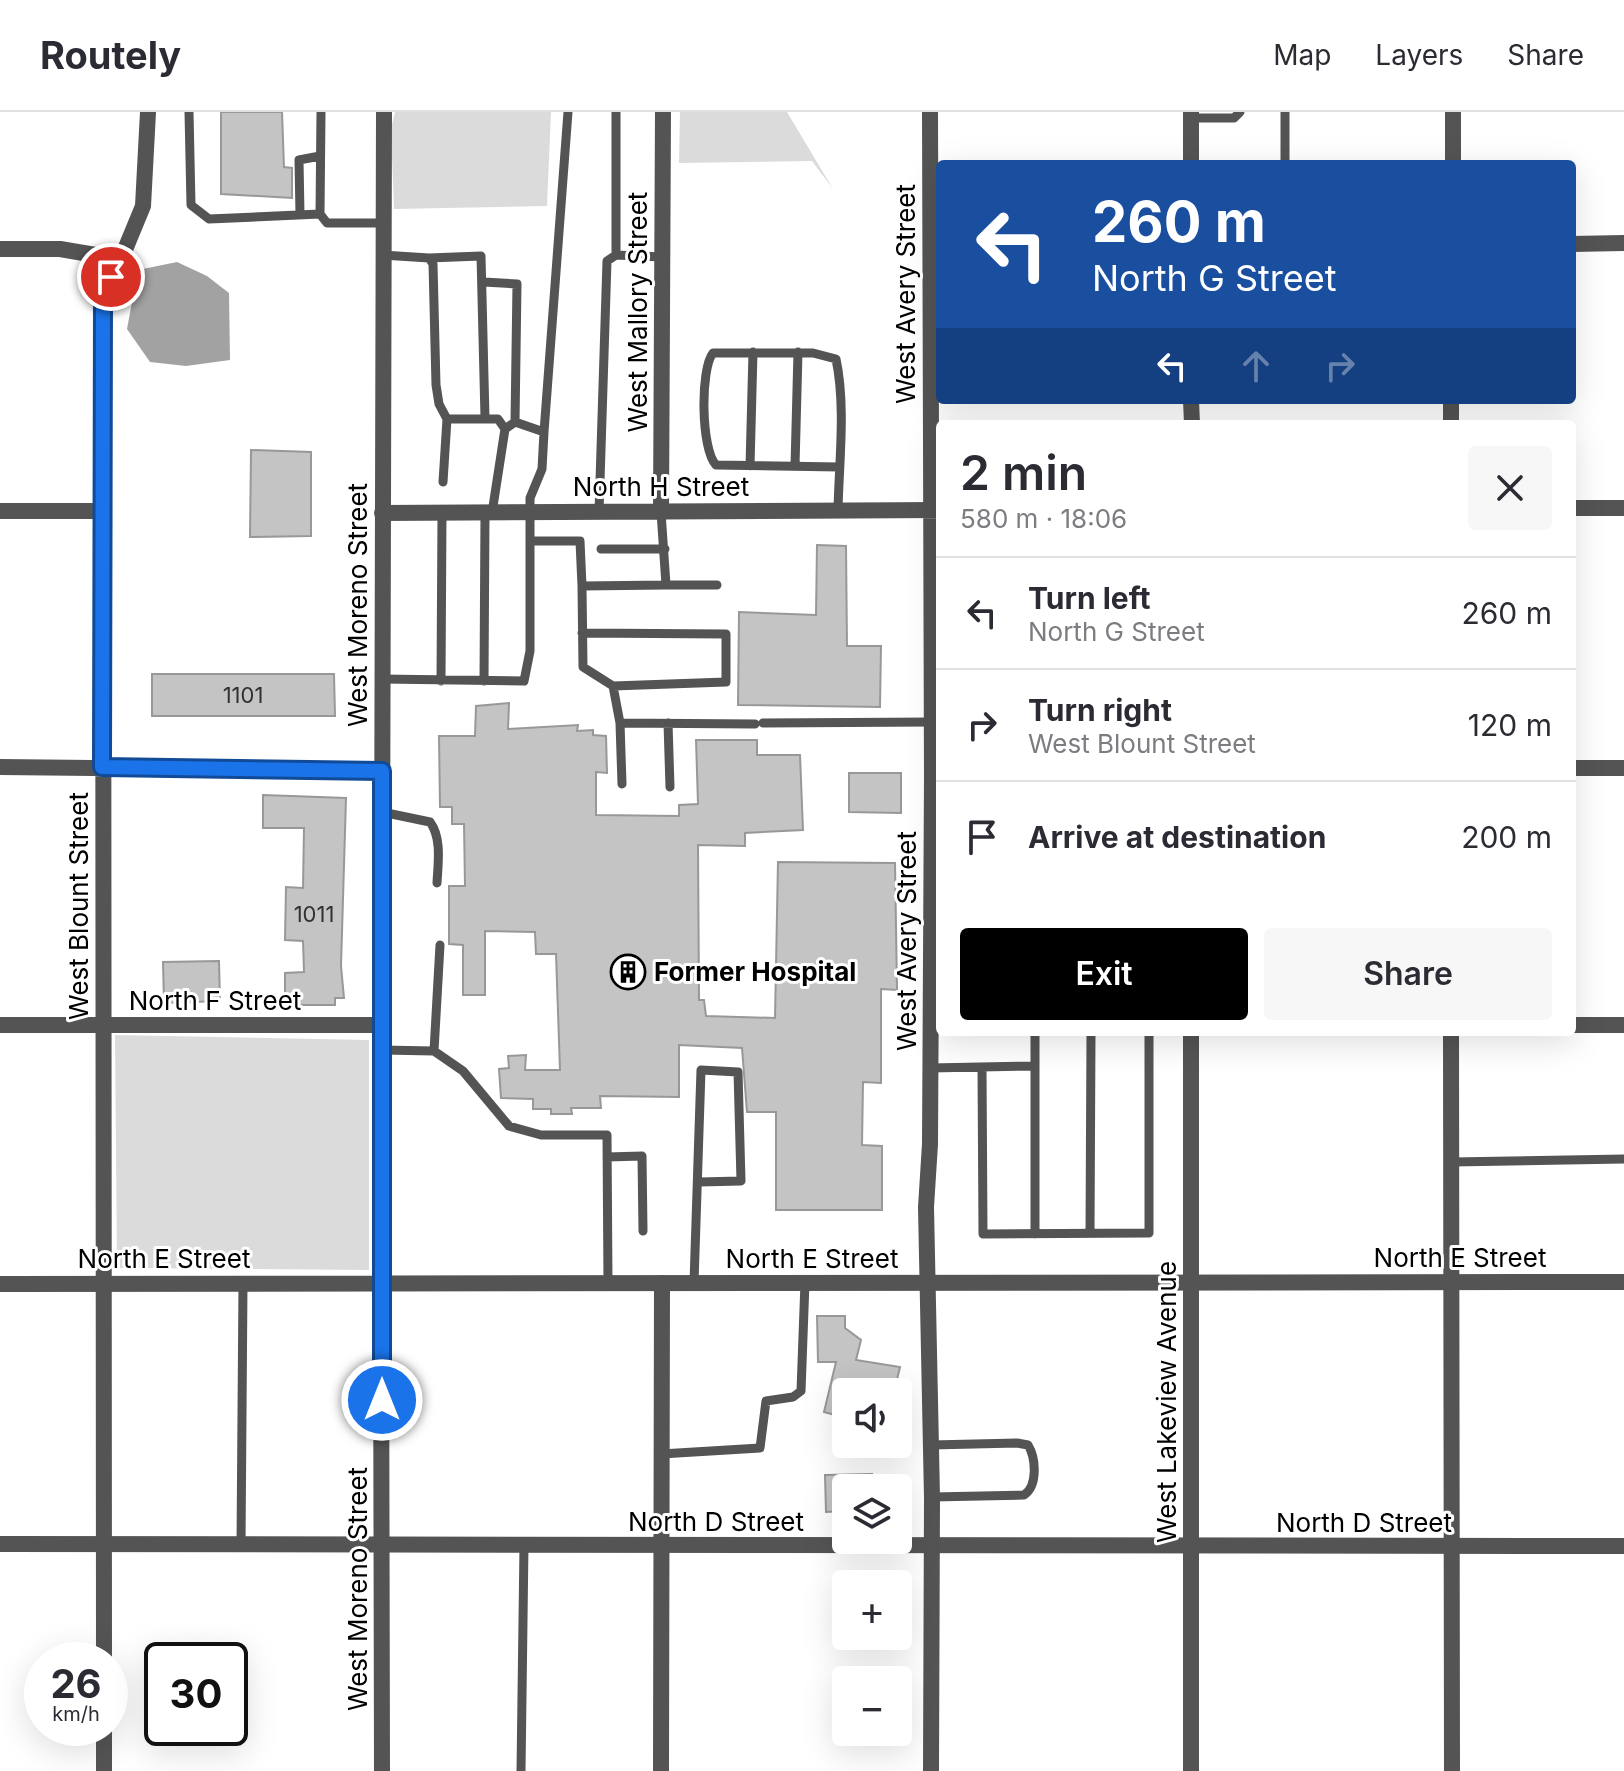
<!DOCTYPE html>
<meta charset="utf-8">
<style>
body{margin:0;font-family:Inter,sans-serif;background:#f7f7f7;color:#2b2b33;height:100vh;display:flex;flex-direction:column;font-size:30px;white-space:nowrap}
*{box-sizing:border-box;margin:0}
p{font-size:26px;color:#7c7c81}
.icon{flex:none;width:44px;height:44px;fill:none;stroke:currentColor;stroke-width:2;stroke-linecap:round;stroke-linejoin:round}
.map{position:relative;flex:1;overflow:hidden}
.details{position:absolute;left:936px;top:308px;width:640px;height:616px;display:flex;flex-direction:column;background:#fff;border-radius:8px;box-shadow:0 8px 32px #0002}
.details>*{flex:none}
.banner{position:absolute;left:936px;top:48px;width:640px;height:244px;border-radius:8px;box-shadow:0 8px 32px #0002;background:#1a4fa0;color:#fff;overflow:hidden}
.tools{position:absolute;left:832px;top:1266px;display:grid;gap:16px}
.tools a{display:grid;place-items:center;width:80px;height:80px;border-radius:8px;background:#fff;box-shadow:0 8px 32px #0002;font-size:40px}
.speed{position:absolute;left:24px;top:1530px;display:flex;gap:16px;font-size:40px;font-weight:700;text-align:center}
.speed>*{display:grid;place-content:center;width:104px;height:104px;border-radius:50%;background:#fff;box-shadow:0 8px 32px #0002;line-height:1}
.speed small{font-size:20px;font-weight:400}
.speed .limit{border:4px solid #111;border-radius:12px;background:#fff;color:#111}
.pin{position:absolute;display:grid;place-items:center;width:68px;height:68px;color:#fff;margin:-34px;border:4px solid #fff;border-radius:50%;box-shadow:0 2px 8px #0007}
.me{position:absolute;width:88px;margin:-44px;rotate:0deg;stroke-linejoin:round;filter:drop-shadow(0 0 6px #0008)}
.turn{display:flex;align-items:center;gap:28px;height:168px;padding:0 24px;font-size:36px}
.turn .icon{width:104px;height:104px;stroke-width:2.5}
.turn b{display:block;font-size:56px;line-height:68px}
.lanes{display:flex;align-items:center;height:76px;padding:0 24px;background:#0003;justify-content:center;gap:40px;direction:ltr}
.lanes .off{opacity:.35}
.round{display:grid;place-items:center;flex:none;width:84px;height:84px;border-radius:8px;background:#f7f7f7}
.summary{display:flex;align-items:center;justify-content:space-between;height:136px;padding:0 24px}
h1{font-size:48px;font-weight:600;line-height:60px}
.cta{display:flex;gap:16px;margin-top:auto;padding:16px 24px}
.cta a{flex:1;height:92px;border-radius:8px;background:#000;color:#fff;font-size:32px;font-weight:600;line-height:92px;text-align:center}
.cta a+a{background:#f7f7f7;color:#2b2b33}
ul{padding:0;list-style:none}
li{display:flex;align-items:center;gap:24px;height:112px;padding:0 24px;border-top:2px solid #e1e1e2}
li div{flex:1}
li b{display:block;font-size:30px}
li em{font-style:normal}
header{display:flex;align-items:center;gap:48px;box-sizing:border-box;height:112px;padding:0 40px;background:#fff;border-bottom:2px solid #e1e1e2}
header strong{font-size:38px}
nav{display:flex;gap:44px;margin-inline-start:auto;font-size:28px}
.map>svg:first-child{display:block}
.green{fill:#dbdbdb}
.water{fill:#a2a2a2}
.building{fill:#c4c4c4;stroke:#989898;stroke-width:2}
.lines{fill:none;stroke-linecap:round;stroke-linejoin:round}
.service{stroke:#545454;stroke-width:9}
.minor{stroke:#545454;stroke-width:16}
.tertiary{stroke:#545454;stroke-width:16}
.route-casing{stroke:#114b97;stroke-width:20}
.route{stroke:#1a73e8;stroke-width:14}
.labels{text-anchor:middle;stroke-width:6;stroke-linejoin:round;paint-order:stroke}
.number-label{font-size:22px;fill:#313131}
.street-label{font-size:26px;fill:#000;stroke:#fff}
.poi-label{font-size:26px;font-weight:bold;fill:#000;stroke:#fff;text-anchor:start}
</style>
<header>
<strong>Routely</strong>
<nav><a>Map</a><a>Layers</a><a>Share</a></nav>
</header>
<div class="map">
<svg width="1624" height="1659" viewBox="0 0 1624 1659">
<rect width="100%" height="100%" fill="#fff"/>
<path class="green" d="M395 0H551L547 94 394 97 391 17Z
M680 0H787L833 77 812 49 679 51Z
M115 923 369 928V1158L117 1156Z"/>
<path class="water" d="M177 150 207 164 229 181 230 248 186 254 150 250 127 217 138 158Z"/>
<path class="building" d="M221 0H282L284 55 292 56V86L221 82Z
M251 338 311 340V424L250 425Z
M817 433 846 434 847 534H881L880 595 738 593 739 500 816 503Z
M152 562H334L335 604H152Z
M509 591 508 617 578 613 577 619 593 618V623L606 624 607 661 596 660V703L679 704V693L698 692 696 628H757V643H800L803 718 745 721V734L698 733 699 888H704L706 904 775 906 778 750 895 751 897 878 881 877V971L863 970 862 1033 882 1034V1098H776V1000H747L742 936 679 933V985L600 984 601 996H571L572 1002H551V997H533V987L501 986 499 957 509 956 508 944 526 943 525 958H560L556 842H536L535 820 485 819V883H463V833L449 832V774H465L464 712H452V695H440L439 624H475L476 594Z
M849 661H901V701L849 700Z
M263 683 346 686 341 854 344 886H335V893H285V861L304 860 303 829 285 828 286 775 303 776 304 716H263Z
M219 849 220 889 164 891 163 850Z
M817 1204H845V1216L861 1228 856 1248 900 1255 894 1280H846V1306L824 1300 836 1250H818Z
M872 1362V1376H846V1399L826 1400 825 1363Z"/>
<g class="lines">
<path class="service" d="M189 0 191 93 209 107 320 102
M321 0 320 102 327 111H382
M616 0V143
M1191 6H1234L1240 0
M1285 52V0
M300 103 299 48 320 44
M382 143 429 146 433 152 436 273 439 292 447 307H498L505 317 492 401
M429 146 481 144 485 306
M484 170 517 172 515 310
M544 320 568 0
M750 354 753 240
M795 354 798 240
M443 370 447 307
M838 398C839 350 846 294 836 247L813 241H713C700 257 701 338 716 353L839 355
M599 400 607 149 616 143 662 145
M531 429H580L582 474 666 473 661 400
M601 437H665
M666 473H717
M582 474 583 555 613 574 620 611
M582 521 726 522V570L613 574
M382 567 524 569 530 539V386L542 357 544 320 515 310 505 317
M441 569 442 401
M484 569 485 401
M668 611 670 675
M763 611 932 610
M622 672 620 611 755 612
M382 700 430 710C442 726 438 751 437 771
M1035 920V1122
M382 938 434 939 463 959 509 1014 541 1023H607L608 1171
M434 939 440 833
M982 955 983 1122 1149 1121V920
M930 956 1035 954
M607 1045 642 1044 643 1119
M1452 1050 1624 1047
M1090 1121 1091 920
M694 1171 701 958 738 960 741 1069 699 1070
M931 1333 1017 1331 1028 1333C1036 1346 1038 1374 1024 1383L932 1385
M661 1342 760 1336 766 1289 793 1285 801 1279 805 1170
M241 1434 243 1171
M521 1659 524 1433"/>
<path class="minor" d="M930 0 932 665 930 1032 926 1095 932 1385 931 1659
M1191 0V52
M1453 52V0
M1572 132 1624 131
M0 137H60L119 147
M1191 288 1192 312
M1451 312V288
M1572 396H1624
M0 399H101
M661 400 663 0
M382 401 940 398
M0 655 382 659
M1572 656H1624
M0 913H382
M1572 913H1624
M1191 920V1659
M1451 920 1452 1659
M381 1171 382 1659
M104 1548 103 191 143 94 148 0
M104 1616V1659
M661 1659 662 1171"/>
<path class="tertiary" d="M381 1171 384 0
M0 1172 1624 1170
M0 1432 1624 1434"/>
</g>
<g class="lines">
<g class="route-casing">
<path id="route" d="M111 165 103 191 102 655 382 659V1288"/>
</g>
<use href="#route" class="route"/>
</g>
<defs>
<g id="building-ring" transform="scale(1.8)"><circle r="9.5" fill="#fff" stroke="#000" stroke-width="1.5"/><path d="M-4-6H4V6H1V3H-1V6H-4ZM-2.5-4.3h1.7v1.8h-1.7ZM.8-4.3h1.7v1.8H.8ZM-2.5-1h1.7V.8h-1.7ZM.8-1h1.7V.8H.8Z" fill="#000"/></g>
</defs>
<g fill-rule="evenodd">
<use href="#building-ring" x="628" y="860"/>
</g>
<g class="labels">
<g class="number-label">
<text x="243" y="591">1101</text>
<text x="314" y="810">1011</text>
</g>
<g class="street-label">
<text transform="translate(906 182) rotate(-90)" y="9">West Avery Street</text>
<text transform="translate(638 200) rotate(-90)" y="9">West Mallory Street</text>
<text x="661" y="384">North H Street</text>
<text transform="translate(358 493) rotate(-90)" y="9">West Moreno Street</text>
<text transform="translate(79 794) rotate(-90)" y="9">West Blount Street</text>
<text transform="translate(907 829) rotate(-90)" y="9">West Avery Street</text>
<text x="215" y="898">North F Street</text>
<text x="1460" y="1155">North E Street</text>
<text x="164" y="1156">North E Street</text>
<text x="812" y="1156">North E Street</text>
<text transform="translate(1167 1290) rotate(-90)" y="9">West Lakeview Avenue</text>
<text x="716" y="1419">North D Street</text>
<text x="1364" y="1420">North D Street</text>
<text transform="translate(358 1477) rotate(-90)" y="9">West Moreno Street</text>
</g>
<g class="poi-label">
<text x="654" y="869">Former Hospital</text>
</g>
</g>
</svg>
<div class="tools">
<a><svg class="icon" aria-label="sound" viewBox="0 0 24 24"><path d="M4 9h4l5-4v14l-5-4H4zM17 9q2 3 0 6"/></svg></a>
<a><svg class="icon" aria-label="layers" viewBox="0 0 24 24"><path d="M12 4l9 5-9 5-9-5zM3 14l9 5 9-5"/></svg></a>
<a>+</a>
<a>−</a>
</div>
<div class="speed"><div>26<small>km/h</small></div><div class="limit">30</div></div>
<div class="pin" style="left:111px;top:165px;background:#d93025"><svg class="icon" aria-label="arrive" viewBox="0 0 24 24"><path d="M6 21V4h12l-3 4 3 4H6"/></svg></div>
<svg class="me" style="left:382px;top:1288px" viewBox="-20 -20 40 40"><circle r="17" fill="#1a73e8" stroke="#fff" stroke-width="3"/><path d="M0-11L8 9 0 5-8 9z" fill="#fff"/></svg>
<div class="banner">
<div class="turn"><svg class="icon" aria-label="left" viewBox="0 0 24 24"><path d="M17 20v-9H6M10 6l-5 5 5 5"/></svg><div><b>260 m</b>North G Street</div></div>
<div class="lanes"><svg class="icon" aria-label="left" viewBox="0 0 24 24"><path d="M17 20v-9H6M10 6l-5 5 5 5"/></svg><svg class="icon off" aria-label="ahead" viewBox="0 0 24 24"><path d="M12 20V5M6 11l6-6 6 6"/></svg><svg class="icon off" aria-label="right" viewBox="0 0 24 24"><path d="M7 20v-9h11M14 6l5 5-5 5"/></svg></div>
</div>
<section class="details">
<div class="summary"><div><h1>2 min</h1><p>580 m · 18:06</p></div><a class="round"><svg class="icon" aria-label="close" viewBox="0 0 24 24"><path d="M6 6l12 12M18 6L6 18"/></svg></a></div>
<ul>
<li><svg class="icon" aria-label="left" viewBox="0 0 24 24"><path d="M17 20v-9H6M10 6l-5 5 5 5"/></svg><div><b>Turn left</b><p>North G Street</p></div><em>260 m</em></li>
<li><svg class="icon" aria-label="right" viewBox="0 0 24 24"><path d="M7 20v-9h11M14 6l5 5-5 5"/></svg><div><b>Turn right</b><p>West Blount Street</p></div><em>120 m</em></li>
<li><svg class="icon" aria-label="arrive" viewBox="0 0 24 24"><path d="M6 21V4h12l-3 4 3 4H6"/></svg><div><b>Arrive at destination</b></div><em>200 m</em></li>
</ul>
<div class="cta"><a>Exit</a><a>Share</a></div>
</section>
</div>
